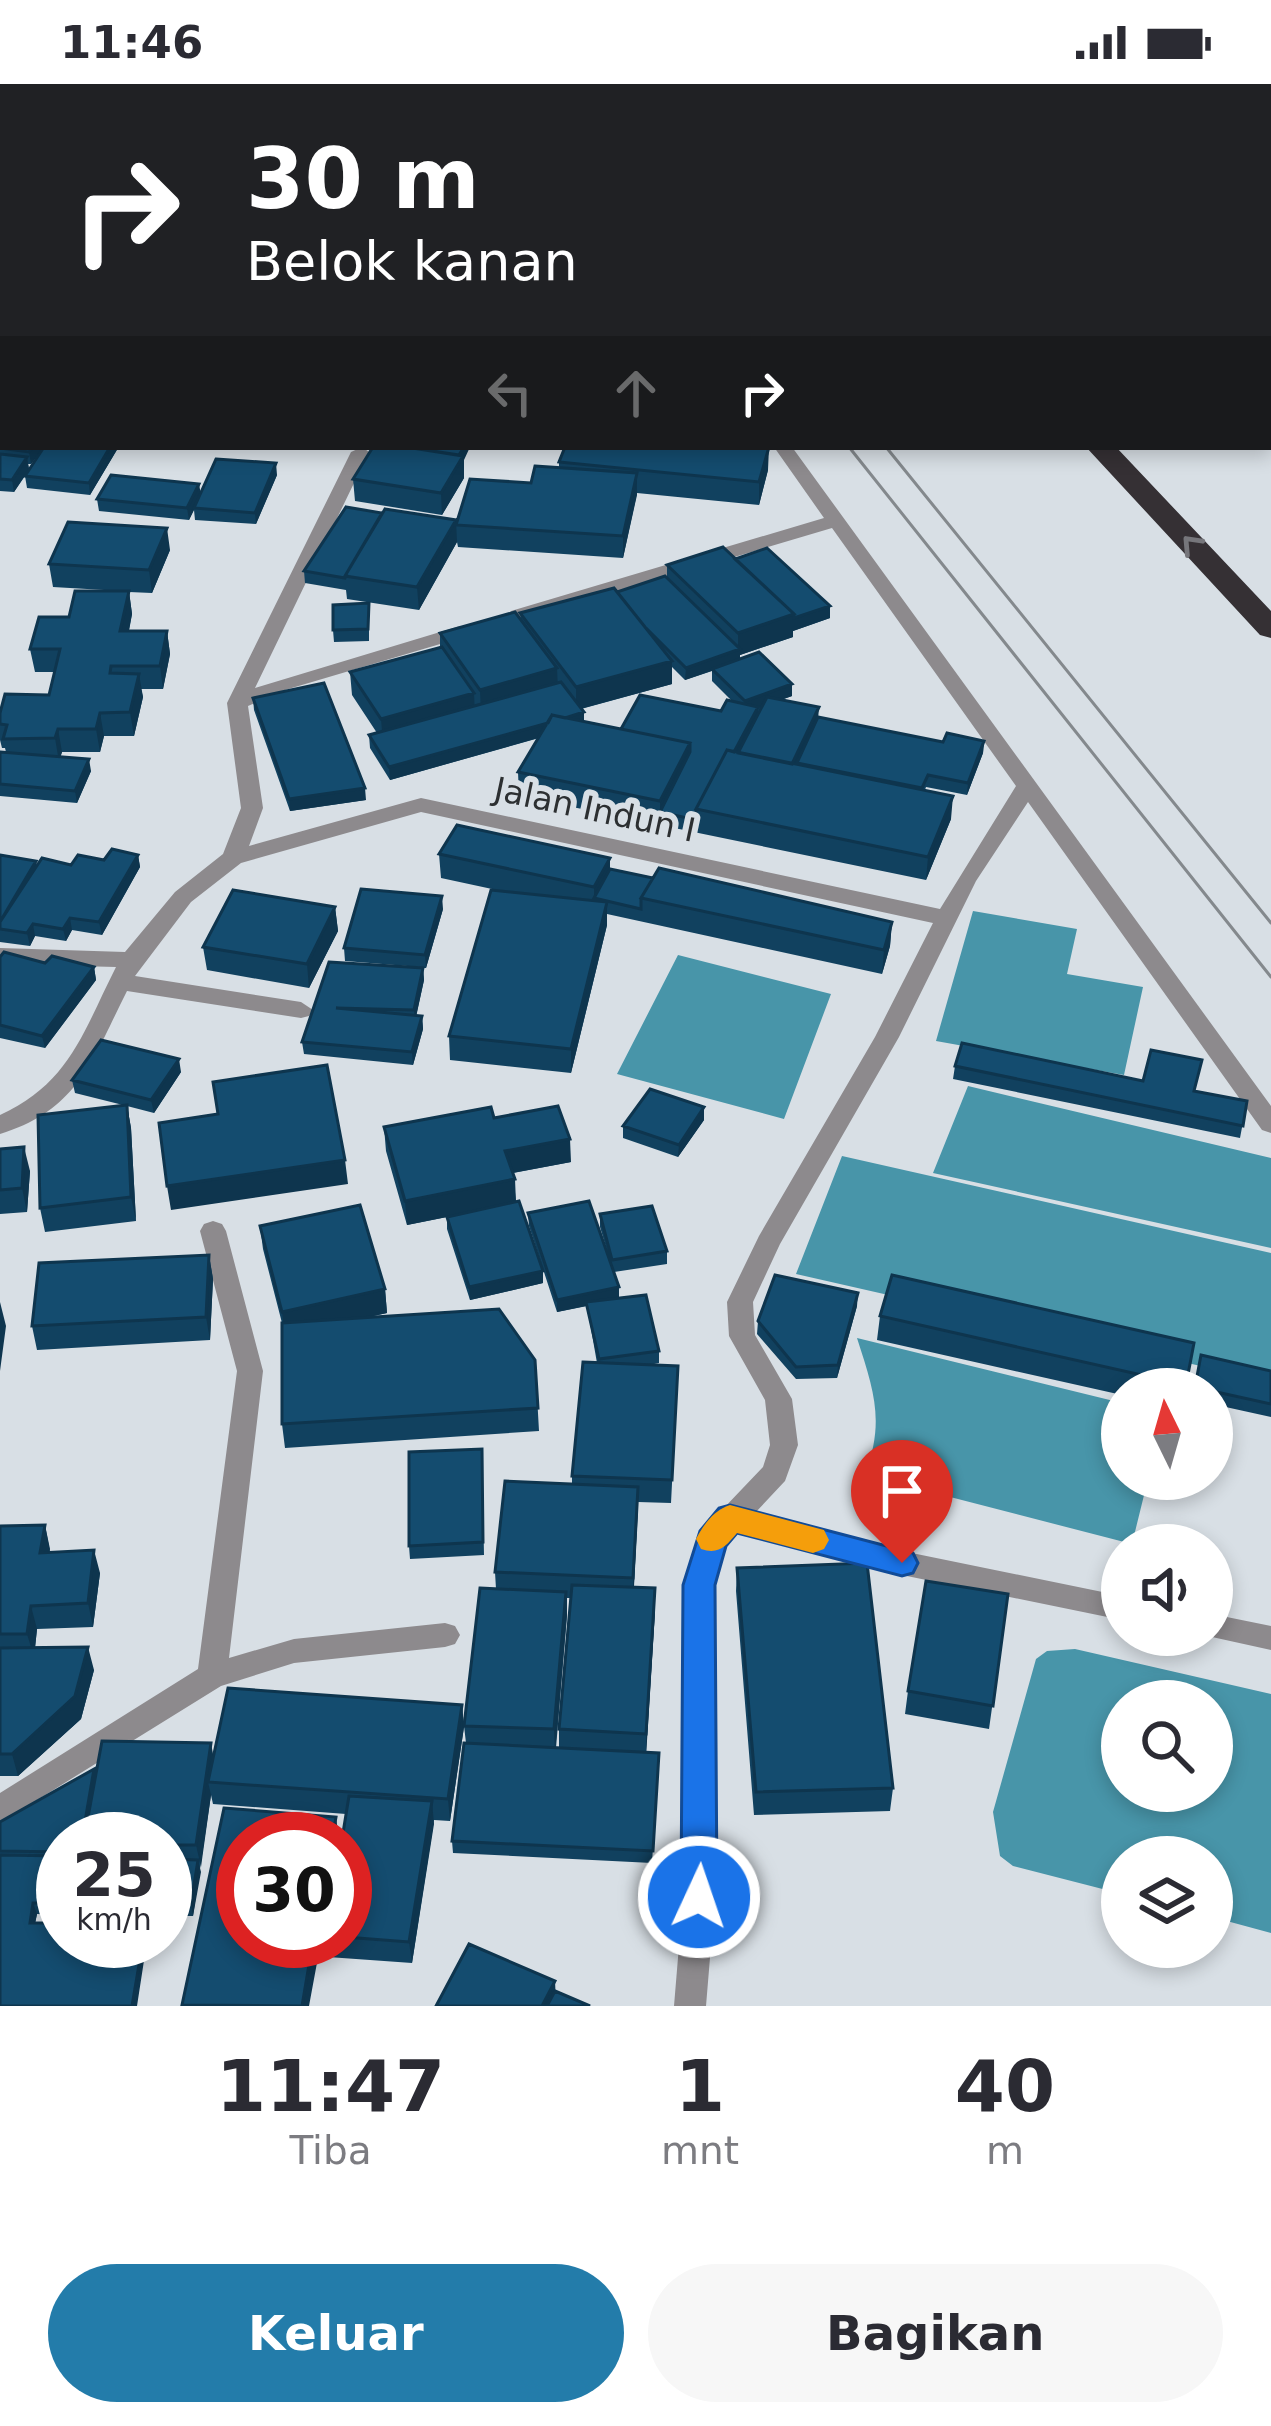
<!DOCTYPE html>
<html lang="id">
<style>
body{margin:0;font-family:"DejaVu Sans",sans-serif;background:#f7f7f7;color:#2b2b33;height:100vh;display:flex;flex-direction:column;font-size:45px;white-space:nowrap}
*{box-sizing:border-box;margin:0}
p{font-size:39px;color:#7c7c81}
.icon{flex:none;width:66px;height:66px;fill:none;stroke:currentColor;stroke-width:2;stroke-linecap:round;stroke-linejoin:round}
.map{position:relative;height:1922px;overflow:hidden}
.side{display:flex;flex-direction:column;background:#fff;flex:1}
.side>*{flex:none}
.banner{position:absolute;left:0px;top:0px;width:1272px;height:366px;box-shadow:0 6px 18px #0003;background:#202124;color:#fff;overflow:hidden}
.needle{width:78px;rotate:355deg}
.tools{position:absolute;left:1101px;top:1284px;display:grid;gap:24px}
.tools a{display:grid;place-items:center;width:132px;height:132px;border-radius:50%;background:#fff;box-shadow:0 6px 18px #0003;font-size:60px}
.speed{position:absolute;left:36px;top:1728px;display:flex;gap:24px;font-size:60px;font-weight:700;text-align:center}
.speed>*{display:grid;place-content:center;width:156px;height:156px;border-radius:50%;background:#fff;box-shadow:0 6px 18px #0003;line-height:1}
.speed small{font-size:30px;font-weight:400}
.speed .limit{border:18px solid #d22;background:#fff;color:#111}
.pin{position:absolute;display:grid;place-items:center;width:102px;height:102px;color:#fff;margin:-123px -51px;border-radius:50% 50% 50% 0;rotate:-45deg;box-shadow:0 0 12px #0007}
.pin .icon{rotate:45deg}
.me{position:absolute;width:132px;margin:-66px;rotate:3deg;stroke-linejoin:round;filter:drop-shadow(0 0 9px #0008)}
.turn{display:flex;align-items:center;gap:42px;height:252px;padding:0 48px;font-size:54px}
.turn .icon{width:156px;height:156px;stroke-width:2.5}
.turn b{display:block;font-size:84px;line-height:102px}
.lanes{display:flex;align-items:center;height:114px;padding:0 48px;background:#0003;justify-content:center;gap:60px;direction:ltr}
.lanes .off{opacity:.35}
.eta{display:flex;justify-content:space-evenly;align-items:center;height:204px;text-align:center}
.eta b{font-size:72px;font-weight:600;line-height:84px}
.primary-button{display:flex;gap:24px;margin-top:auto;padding:24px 48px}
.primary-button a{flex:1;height:138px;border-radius:72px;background:#237caa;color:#fff;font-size:48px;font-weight:600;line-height:138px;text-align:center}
.primary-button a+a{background:#f7f7f7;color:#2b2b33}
.status{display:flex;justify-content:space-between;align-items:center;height:84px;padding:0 60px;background:#fff;direction:ltr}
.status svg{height:33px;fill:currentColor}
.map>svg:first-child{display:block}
.water{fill:#4895a9;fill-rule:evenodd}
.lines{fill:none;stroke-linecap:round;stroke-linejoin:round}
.minor{fill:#8d8a8d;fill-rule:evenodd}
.motorway{fill:#353034;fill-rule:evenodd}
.tram{stroke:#84898d;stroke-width:3}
.wall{fill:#11415f;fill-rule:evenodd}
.shaded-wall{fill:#0e354e}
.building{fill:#144c6f;stroke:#0e354e;stroke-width:3}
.oneway{stroke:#76767b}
.route{fill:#1a73e8;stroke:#114b97;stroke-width:3}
.slow{fill:#f59e0b}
.labels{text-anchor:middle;stroke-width:12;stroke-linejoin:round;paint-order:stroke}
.street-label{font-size:33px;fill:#2c2f31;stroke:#d8dfe5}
</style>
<div class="status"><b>11:46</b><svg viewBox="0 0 49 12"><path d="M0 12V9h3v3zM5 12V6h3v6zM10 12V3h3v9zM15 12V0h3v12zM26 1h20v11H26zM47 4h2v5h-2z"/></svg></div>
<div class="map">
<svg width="1271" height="1922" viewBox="0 0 1271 1922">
<rect width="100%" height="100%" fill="#d8dfe5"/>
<path class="water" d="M973 827 1077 845 1067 890 1143 903 1124 991 936 957Z
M678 871 831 910 784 1035 617 990Z
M968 1002 1271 1074V1164L933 1089Z
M842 1072 1271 1169V1298L796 1190Z
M857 1254 1122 1319V1395H1148L1132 1460 865 1391C885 1337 874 1307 857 1254Z
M1075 1565 1271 1610V1849L1212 1833V1773H1122V1810L1013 1782 1000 1772 993 1728 1036 1575 1047 1567ZM1212 1617V1707H1122V1617Z"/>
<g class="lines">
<path class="minor" d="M212 0H236L238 3H214Z
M490 0H506L508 3H492Z
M1191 0H1209L1211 3H1193Z
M1269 56 1271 57V68L1269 67Z
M0 185H3V195H0Z
M0 332 3 333V345L0 344Z
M362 363 369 368 255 604 460 542H474L477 546 474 550 285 606 248 622 263 724 249 762 421 714 940 825 1016 702 832 444 525 535H511L508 531 511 527 824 434 774 363H792L1271 1022V1049L1262 1046 1028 718 976 797 899 953 780 1160 753 1218 755 1251 792 1315 798 1361 785 1397 755 1429 902 1467 1122 1512V1536L902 1491 737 1447 724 1461 713 1501 718 1777 706 1922H674L686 1777 685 1501 701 1448 763 1383 770 1361 765 1316 729 1252 727 1218 759 1152 875 953 933 839 421 728 241 779 191 818 135 892 301 918 313 926 309 932 301 934 127 907C93 974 79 1026 0 1050V1031C70 999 83 948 116 883L0 880V864L125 868 175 808 223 770 241 724 227 619 351 368Z
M213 1137 222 1140 226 1147 263 1287 229 1574 294 1555 445 1539 455 1542 460 1551 455 1560 445 1563 294 1579 221 1602 0 1739V1709L198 1585 237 1287 200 1147 204 1140Z
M1212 1530 1271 1542V1566L1203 1551H1212Z"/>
<path class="motorway" d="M764 0H789L791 3H766Z
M927 0H952L954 3H929Z
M1269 328H1271V346H1269Z
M1086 363H1116L1271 527V554L1260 551Z"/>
<path class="tram" d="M849 363 1271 893
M886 363 1271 839"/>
</g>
<path class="wall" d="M1220 0H1268L1267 3H1220Z
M3 264V328H0V270Z
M0 345 44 363 31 380H28L29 385 118 364 90 411 27 404 25 392 14 408 0 407Z
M464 376V394L442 431 355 417 353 395Z
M559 378 768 386 759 421 637 409 623 474 458 463 457 458 419 526 347 515 346 506 305 499 304 487 382 429 456 436V441L559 384Z
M277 391 256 440 195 436 194 426 189 436 99 427 97 415 200 409Z
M170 466 152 509 129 508 132 530 129 547H167L170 570 163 605H141L143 613 134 652H104L100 668H62L60 673 91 687 77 719 0 712V668H6L5 664H2L0 656V629L49 611 54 588H35L30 565 69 533 121 507 53 503 49 480Z
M735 475 830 522V534L793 547V553L740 571V575L792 600V612L781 616 818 633 943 658 984 657 983 669 967 711 926 703 925 706 951 735 926 796 519 712 518 688 539 654 390 696 370 664 369 651 377 649 352 611 350 588 440 564V549L521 535 520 529 617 508 667 494V481ZM672 583 685 596 712 587V597L733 618 721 627 621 645 584 637 581 625 672 600Z
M369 519V557L334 558 333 546Z
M253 614 366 716 290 727 254 626Z
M439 770 610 774V785L892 838 890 862 882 890 607 830V841L571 989 450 976 449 952 506 808 441 794Z
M0 771 37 782 71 781 138 771 140 783 102 851 72 846 66 857 35 852 30 862 0 858Z
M335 823 338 847 309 904 207 886 203 863Z
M443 825 426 884H423L424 896 416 932H422L423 945 413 981 304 970 302 958 420 883 345 877 344 864Z
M0 873 94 883 96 896 45 964 0 954Z
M955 982 1195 1007 1247 1017 1240 1054 953 995Z
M181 988 154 1029 127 1022 131 1044 136 1137 45 1148 40 1124 123 1021 75 1009 72 996Z
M494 1034 571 1078 513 1089 516 1118 543 1187V1199L470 1216 447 1145V1133L407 1141 386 1067 384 1043Z
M704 1036 678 1073 623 1054V1042Z
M0 1065 30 1087 27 1128 0 1130Z
M528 1129 608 1170 600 1143V1130L667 1167V1180L614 1188 619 1203V1214L659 1267V1279L649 1281 678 1282 671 1419 638 1418 634 1503 655 1527 646 1668 659 1669 652 1779 453 1769 452 1757 466 1659 464 1642 496 1505 495 1488 572 1400V1392L597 1279 587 1222 557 1228 529 1142ZM567 1514H570L559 1645V1664H556L567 1531Z
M260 1142 385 1205 387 1229 365 1234 535 1276 539 1347 285 1364 282 1340V1239L263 1165Z
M209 1171 213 1195 210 1256 37 1266 32 1242Z
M857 1222 837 1294 796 1295 757 1250 758 1237Z
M880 1232 1194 1259 1185 1305H1122V1311L877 1256Z
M1201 1271 1271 1287V1333L1212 1320V1305H1194Z
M482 1365 484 1471 410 1475 409 1462Z
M45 1441 50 1468 100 1489 93 1543 37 1545 35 1564 94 1586 81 1635 18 1692H0V1442Z
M737 1484 893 1704 890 1727 754 1731 736 1507Z
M1008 1510 989 1645 905 1630 908 1607Z
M462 1621 464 1643 450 1737 434 1736 412 1879 328 1873 326 1857H345L346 1730 213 1720 211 1711 193 1832H165V1755H63V1831L37 1830 35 1839 0 1922V1738L94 1685 96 1690 214 1673Z"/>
<path class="shaded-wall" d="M33 363H44L31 380 29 368Z
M110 363 118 364 90 411 89 399Z
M464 363H470L464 376V394L442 431 441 409Z
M769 363 768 386 759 421V398Z
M27 373 29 385 14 408 12 396Z
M276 379 277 391 256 440 255 429Z
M637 389V411L623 474V452Z
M199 400 201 411 189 436 187 424Z
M456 436 457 458 419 526 417 503Z
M167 444 170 466 152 509 149 486Z
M129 507 132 530 124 570 120 547Z
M830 522V534L793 547V553L740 571V577L685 596 686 584 738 566V549L794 530Z
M167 547 170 570 163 605 160 582Z
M672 577V600L576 626V603Z
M557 584 558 607 481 629 480 606Z
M139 590 143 613 134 652 130 628Z
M792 600V612L758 624V635L707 727 745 629V617Z
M474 609 475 632 383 658 381 635Z
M819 623 818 636 789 698 790 686Z
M584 628V641L390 696 389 683Z
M100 629 104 652 100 668 96 645Z
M58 645 62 668 59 678 55 654Z
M984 657 983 669 967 711 968 699Z
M690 659 689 682 660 728V740V717Z
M89 675 91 687 77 719 75 707Z
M365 704 366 716 290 727 289 715Z
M953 712 951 735 926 796 928 773Z
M138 771 140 783 102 851 99 838Z
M610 774V798L594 814V803Z
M36 777 38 789 0 838Z
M442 812 443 825 426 884 425 871Z
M607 818V841L571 989V965Z
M335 823 338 847 309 904 307 880Z
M70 834 72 846 66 857 63 845Z
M892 838 890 862 882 890 884 866Z
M33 840 35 852 30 862 27 849Z
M94 883 96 896 45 964 42 952Z
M423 884 424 896 415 938 414 926Z
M422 932 423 945 413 981 412 968Z
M179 975 181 988 154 1029 151 1016Z
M127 1021 131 1044 136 1137 131 1113Z
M704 1023V1036L678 1073 679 1061Z
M570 1055 571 1078 506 1090 505 1067Z
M24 1063 30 1087 27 1128 22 1104Z
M345 1076 348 1100 171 1126 167 1102Z
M515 1095 516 1119 407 1141 405 1117Z
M209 1171 213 1195 210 1256 206 1233Z
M543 1187V1199L470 1216 469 1203Z
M619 1203V1215L557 1228V1216Z
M385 1205 387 1229 285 1251 282 1228Z
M858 1209 857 1222 837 1294 838 1281Z
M0 1218 6 1242 0 1287Z
M638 1403V1426L633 1517V1494Z
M45 1441 50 1465 45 1492 40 1469Z
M94 1466 100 1489 93 1543 88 1519Z
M655 1504V1527L646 1673V1650Z
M566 1508 567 1531 555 1668 554 1645Z
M31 1522 37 1545 34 1573 27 1550Z
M88 1563 94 1586 81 1635 18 1692 12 1670Z
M462 1621 464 1643 450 1737 448 1715Z
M211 1659 215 1681 208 1698 211 1711 201 1783 196 1761Z
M432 1717 434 1740 412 1879 409 1858Z
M336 1733 339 1755H332Z
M198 1776 201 1788 193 1832 191 1820Z
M33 1819 37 1830 33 1850 30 1839Z
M143 1857H147L137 1922H132Z
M313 1857H321L309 1922H302Z
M555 1897 556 1918 554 1922H542Z"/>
<path class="building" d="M4 0H70L68 3H3V8H0Z
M96 0H160L158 3H94Z
M173 0H219L217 3H170Z
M348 0H408L407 3H347Z
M408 0H471L470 3H407Z
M0 29 3 30V64H0Z
M0 127H3V156H0Z
M0 204H3V244L0 243Z
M3 263V294L0 293V270Z
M0 345 3 346V363H33L29 368 0 364Z
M44 363H110L89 399 25 392Z
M373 363H406L463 372 441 409 353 395Z
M406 363H464L459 371Z
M565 363H769L759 398 559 378Z
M0 370 27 373 12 396 0 395Z
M216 375 276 379 255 429 194 424Z
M535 382 637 389 623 452 456 441 470 395 531 399Z
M111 391 199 400 187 424 97 415Z
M346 423 382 429 345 492H346L345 494 304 487Z
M385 425 456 436 417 503 345 492Z
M68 438 167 444 149 486 49 480Z
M723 463 794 530 738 549 667 481Z
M767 464 830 522 794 534V530L735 475Z
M665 492 740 565 686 584 645 543 617 508Z
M614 504 672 577 576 603 520 529Z
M75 507H129L120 547H167L160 582H111L110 589 139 590 130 628 100 629 96 645H58L55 654 3 655 7 641 0 640V629L5 610 49 611 60 565H30L39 533H69Z
M369 519 368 545 333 546V521Z
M515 528 557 584 480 606 440 549Z
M442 563 474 609 381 635 350 588Z
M759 568 792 600 745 617 712 585Z
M561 598 584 628 565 634 552 631 548 639 389 683 369 651Z
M324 599 365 704 289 715 253 614Z
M640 611 721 627 727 616 758 623 734 668 727 666 696 725V736L660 728 690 668V659L621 645Z
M767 613 819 623 792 680 738 669Z
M552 631 690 659 660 717 518 688Z
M818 633 943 658 947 649 984 657 968 699 928 691 922 704 797 679Z
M727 666 953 712 928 773 696 725Z
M0 668 89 675 75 707 0 700Z
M457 741 610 774 594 803 439 770Z
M112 765 138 771 99 838 70 834 63 845 33 840 27 849 0 845V838L42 774 71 781 78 771 104 776Z
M0 771 36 777 0 838Z
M659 784 892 838 884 866 641 814Z
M610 785 653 794 641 814V825L594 814Z
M361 805 442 812 425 871 344 864Z
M233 806 335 823 307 880 203 863Z
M491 806 607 818 571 965 449 952Z
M4 868 45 879 52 872 94 883 42 952 0 941V873Z
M329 878 423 884 414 926 336 924 422 932 412 968 302 958Z
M101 956 179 975 151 1016 72 996Z
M962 959 1143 997 1151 966 1202 976 1194 1007 1247 1017 1243 1042 955 982Z
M327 981 345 1076 167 1102 159 1039 218 1030 213 998Z
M650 1005 704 1023 679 1061 623 1042Z
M127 1021 131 1113 40 1124 38 1031Z
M558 1022 570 1055 505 1067 515 1095 405 1117 384 1043 491 1023 494 1034Z
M24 1063 22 1104 0 1106V1065Z
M519 1117 543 1187 469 1203 447 1133Z
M589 1117 619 1203 557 1216 528 1129Z
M360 1121 385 1205 282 1228 260 1142Z
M652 1122 667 1167 612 1176 600 1130Z
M209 1171 206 1233 32 1242 39 1179Z
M775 1191 858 1209 838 1281 796 1283 758 1237Z
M892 1191 1194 1259 1186 1301 880 1232Z
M646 1211 659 1267 599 1275 586 1218Z
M499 1225 535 1276 538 1324 282 1340V1239Z
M1201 1271 1271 1287V1320L1212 1307V1305L1195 1303Z
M583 1278 678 1282 672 1396 572 1392Z
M482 1365 483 1458 409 1462V1368Z
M505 1397 638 1403 633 1494 495 1488Z
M45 1441 40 1469 94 1466 88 1519 31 1522 27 1550H0V1442Z
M867 1479 893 1704 756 1708 737 1484Z
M926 1497 1008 1510 993 1622 908 1607Z
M572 1501 655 1504 646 1650 559 1645Z
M480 1504 566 1508 554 1645 464 1642Z
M88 1563 75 1612 12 1670H0V1564Z
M228 1604 462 1621 448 1715 208 1698Z
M102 1657 211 1659 196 1761H165V1755H84Z
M464 1659 659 1669 653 1767 452 1757Z
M94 1685 82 1755H63V1768L0 1767V1738Z
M349 1712 432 1717 409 1858 345 1853V1755H342Z
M224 1724 336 1733 332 1755H243V1857H313L302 1922 182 1921Z
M0 1771 63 1772V1819H33L30 1839H63V1857H143L132 1922H0Z
M165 1775 198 1776 191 1820H165Z
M469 1860 555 1897 542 1922H436Z
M555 1907 590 1922H547Z"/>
<defs><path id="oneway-chevron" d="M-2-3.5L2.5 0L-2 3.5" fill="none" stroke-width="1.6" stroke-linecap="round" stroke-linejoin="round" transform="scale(3)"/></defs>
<use class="oneway" href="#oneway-chevron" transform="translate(1191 460) rotate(-133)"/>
<path class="route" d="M730 1421 902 1466 913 1469 918 1479 913 1489 902 1492 737 1449 726 1462 715 1501 717 1813 712 1825 699 1829 686 1825 681 1813 683 1501 700 1447 719 1424Z"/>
<path class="slow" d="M730 1421 824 1446 829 1456 824 1465 813 1469 737 1449C726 1462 719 1471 701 1465L696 1455C704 1440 714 1426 730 1421Z"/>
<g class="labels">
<g class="street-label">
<text transform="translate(595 725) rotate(12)" y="12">Jalan Indun I</text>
</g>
</g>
</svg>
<div class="tools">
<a><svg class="needle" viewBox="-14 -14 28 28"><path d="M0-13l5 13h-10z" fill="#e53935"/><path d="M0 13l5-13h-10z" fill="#7c7c81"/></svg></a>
<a><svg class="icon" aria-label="sound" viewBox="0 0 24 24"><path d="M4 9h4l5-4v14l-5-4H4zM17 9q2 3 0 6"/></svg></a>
<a><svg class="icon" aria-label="search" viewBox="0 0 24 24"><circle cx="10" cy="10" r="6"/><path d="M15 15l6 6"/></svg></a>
<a><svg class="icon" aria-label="layers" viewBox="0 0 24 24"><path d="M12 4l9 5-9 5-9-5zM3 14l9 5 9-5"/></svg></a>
</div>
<div class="speed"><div>25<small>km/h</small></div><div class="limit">30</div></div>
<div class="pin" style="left:902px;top:1479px;background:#d93025"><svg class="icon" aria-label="arrive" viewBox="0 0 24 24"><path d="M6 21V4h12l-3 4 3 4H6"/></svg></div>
<svg class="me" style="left:699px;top:1813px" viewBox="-20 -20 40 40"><circle r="17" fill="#1a73e8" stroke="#fff" stroke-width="3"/><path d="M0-11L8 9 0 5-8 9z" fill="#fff"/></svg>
<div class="banner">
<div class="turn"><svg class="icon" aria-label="right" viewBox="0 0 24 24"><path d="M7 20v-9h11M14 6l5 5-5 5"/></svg><div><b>30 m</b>Belok kanan</div></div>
<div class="lanes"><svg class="icon off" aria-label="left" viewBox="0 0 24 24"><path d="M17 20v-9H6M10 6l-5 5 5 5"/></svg><svg class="icon off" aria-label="ahead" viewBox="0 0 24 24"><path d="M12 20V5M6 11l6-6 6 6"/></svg><svg class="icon" aria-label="right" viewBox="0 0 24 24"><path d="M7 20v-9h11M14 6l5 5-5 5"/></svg></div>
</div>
</div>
<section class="side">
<div class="eta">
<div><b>11:47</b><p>Tiba</p></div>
<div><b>1</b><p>mnt</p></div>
<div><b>40</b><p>m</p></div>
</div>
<div class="primary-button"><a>Keluar</a><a>Bagikan</a></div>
</section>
